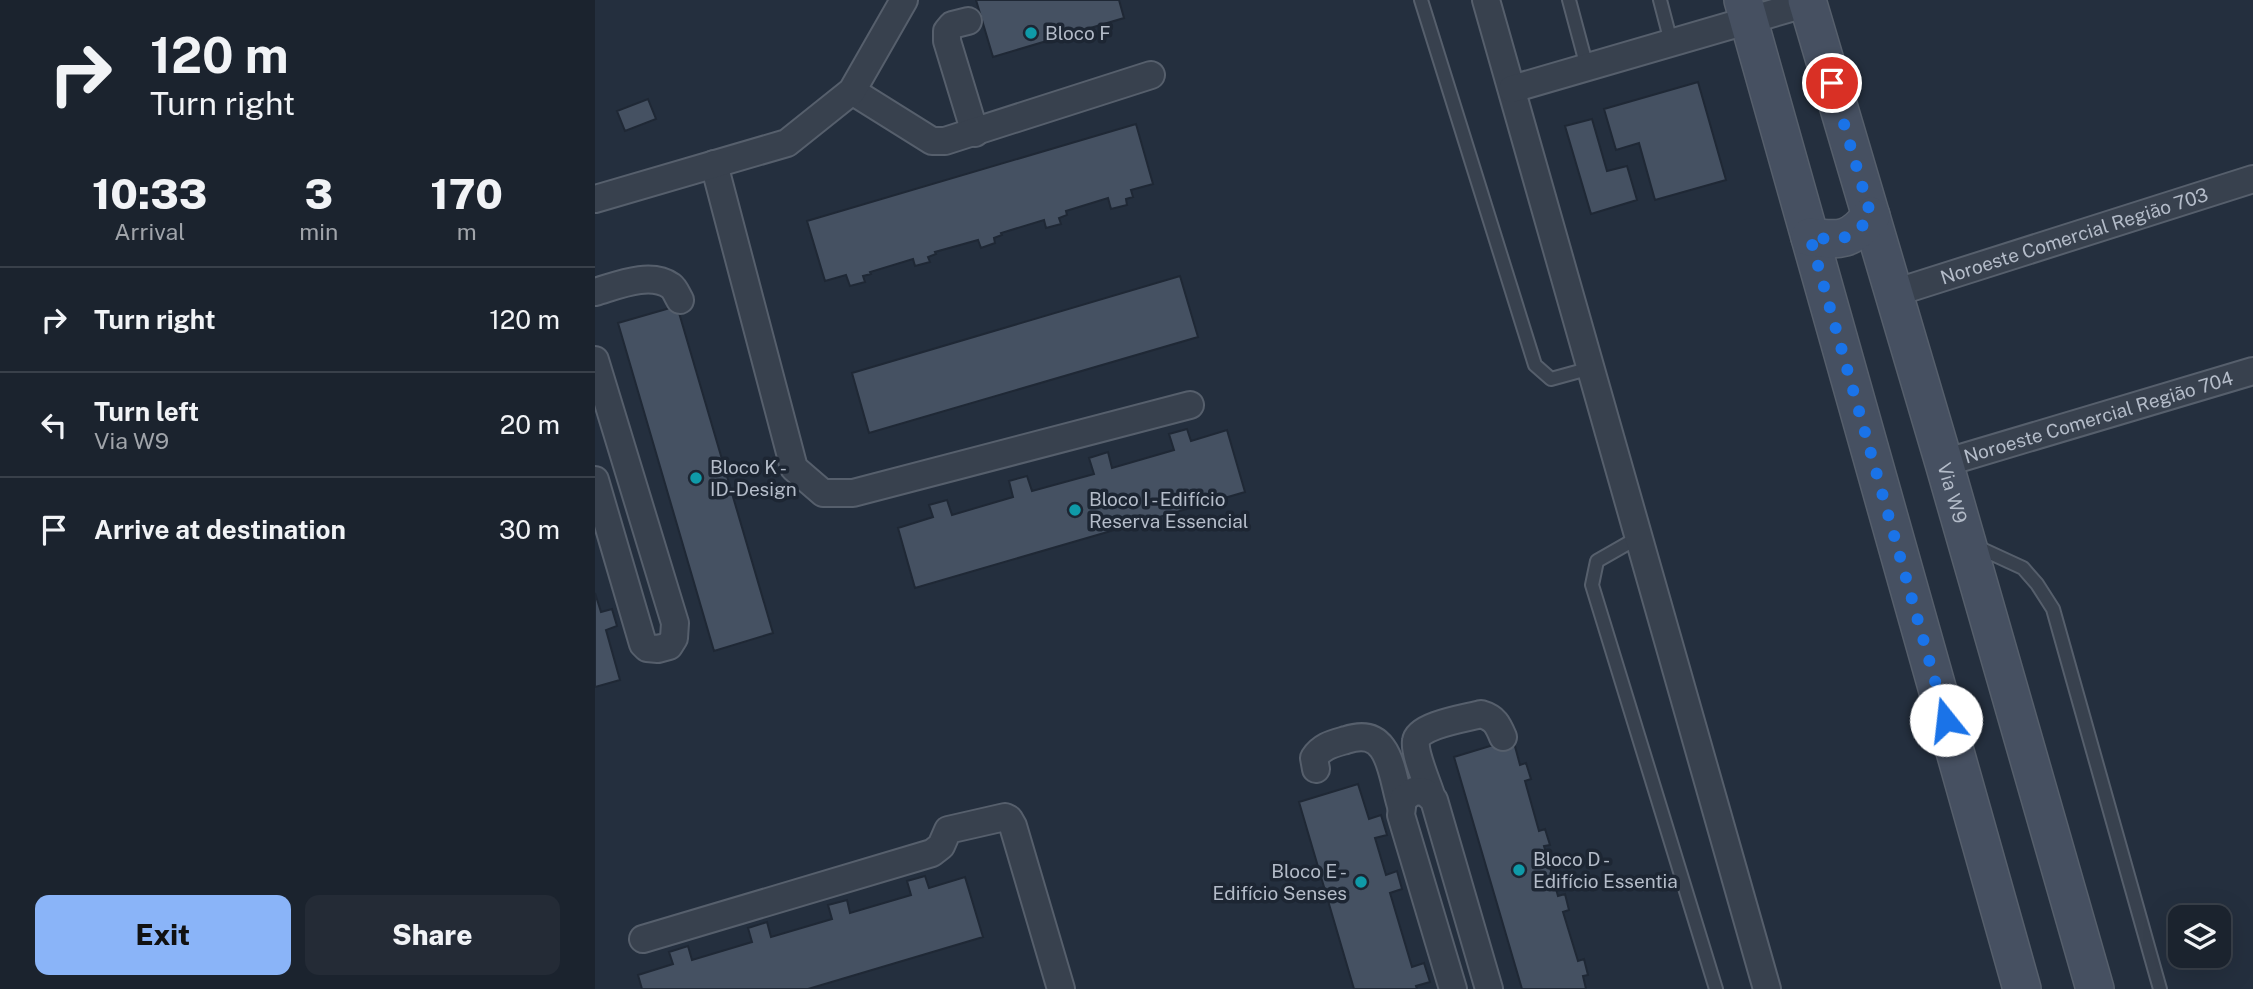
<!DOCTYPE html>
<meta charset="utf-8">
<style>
body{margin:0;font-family:"Public Sans",sans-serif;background:#242b36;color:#f1f3f6;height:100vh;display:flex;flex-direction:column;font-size:26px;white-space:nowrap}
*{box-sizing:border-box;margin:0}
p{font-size:23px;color:#a0a4aa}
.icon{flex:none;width:38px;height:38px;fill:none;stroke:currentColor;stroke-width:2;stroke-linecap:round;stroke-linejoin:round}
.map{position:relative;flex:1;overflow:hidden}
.drawer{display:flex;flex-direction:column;background:#1b232e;width:595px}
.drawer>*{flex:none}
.guide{background:#1b232e;color:#f1f3f6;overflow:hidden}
.buttons{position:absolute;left:1573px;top:905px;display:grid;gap:14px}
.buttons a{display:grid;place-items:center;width:63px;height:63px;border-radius:14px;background:#1b232e;box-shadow:0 7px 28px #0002,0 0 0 2px #39404a;font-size:35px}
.pin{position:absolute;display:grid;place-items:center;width:60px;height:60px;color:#fff;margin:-30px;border:4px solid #fff;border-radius:50%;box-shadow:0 2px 7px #0007}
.me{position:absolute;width:77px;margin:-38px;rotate:344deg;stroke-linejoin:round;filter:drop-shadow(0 0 5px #0008)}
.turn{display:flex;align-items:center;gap:24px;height:147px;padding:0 35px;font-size:32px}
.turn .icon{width:91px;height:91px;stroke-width:2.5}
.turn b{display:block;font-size:49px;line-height:60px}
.eta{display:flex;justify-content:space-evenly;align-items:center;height:119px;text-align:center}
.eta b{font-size:42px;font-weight:800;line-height:49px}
.button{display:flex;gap:14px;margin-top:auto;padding:14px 35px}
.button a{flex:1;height:80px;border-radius:14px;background:#8ab4f8;color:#111;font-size:28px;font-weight:800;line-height:80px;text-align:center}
.button a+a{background:#242b36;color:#f1f3f6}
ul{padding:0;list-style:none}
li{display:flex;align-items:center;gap:21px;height:105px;padding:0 35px;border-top:2px solid #39404a}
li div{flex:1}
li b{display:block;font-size:26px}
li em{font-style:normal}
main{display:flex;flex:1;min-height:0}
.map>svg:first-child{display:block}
.building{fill:#455162;stroke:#1f2835;stroke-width:2}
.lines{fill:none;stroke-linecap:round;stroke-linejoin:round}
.lane-casing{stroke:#565f6c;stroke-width:16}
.street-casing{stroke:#565f6c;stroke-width:30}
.secondary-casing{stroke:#565f6c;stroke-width:40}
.lane{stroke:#38414e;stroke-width:12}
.street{stroke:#38414e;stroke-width:26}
.secondary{stroke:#465061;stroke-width:37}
.route{stroke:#1a73e8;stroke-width:12;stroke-dasharray:0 21.6}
.culture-dot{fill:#0f9aa8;stroke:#1d2633;stroke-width:2.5}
.labels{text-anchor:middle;stroke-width:7;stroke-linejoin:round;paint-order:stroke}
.poi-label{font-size:19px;fill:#b4bcc9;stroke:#1d2633;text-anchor:start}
.street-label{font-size:19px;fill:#b4bcc9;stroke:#1d2633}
</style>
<main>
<section class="drawer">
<div class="guide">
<div class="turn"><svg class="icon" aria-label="right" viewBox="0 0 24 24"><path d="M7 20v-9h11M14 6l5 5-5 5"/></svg><div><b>120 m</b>Turn right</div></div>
</div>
<div class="eta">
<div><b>10:33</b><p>Arrival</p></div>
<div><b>3</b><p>min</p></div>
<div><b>170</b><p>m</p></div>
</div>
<ul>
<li><svg class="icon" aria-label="right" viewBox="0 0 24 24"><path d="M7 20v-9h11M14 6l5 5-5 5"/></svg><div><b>Turn right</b></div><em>120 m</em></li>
<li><svg class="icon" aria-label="left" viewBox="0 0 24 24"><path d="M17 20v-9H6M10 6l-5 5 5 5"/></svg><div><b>Turn left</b><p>Via W9</p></div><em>20 m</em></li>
<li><svg class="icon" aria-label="arrive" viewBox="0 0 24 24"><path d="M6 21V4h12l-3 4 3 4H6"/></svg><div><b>Arrive at destination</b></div><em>30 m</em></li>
</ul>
<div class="button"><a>Exit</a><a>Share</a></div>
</section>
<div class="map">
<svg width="1658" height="989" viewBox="0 0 1658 989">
<rect width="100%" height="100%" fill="#242f3e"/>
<path class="building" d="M381 0H524L529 18 398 57Z
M1103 82 1131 180 1060 200 1044 143 1021 150 1009 109Z
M53 99 61 119 30 131 22 111Z
M997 119 1012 171 1032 166 1042 200 996 214 970 126Z
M541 124 558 184 536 190 538 197 531 199 532 205 516 209 513 198 471 211 472 215 464 218 466 224 451 228 449 220 406 233 407 235 399 238 400 243 386 248 383 240 340 252 341 254 333 257 335 262 320 266 318 259 275 272 276 274 268 276 270 282 255 286 251 275 230 281 212 221Z
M585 276 603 337 274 433 257 373Z
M82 306 178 633 119 651 23 323Z
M592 429 596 441 632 430 650 492 320 588 303 528 338 517 334 505 352 500 357 515 418 497 414 481 432 476 437 491 499 474 494 458 513 452 517 468 579 450 574 434Z
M0 593 6 612 17 609 22 626 11 630 25 680 0 687Z
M918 739 925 765 931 763 936 779 930 781 944 831 950 829 955 845 949 846 963 896 970 894 974 910 968 912 983 961 989 959 993 975 988 976 991 989H927L859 757Z
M763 784 774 819 786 815 792 835 780 838 791 875 802 871 807 889 795 893 817 967 829 963 835 982 821 986 822 989H759L704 802Z
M330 876 334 888 370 877 388 937 213 989H47L43 975 78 964 74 952 93 946 97 960 157 942 153 928 172 922 176 937 237 919 233 905 252 900 255 913 316 895 312 881Z"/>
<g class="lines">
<g class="lane-casing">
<path id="lane" d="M826 0 940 365 956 379 996 368
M974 0 992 67
M1065 0 1076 42
M1044 537 1002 561 997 585 1121 989
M1378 545 1428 568 1442 584 1458 609 1565 989"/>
</g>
<g class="street-casing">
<g id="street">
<path d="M891 0 1172 989"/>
<path d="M373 21 357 25 352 31V41L380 133"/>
<path d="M917 89 1213 3"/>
<path d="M257 91 337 141H350L556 75"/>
<path d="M119 164 199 468 228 493H258L595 405"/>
<path d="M0 199 192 143 257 91 309 0"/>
<path d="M0 292C21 286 55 271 76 286 80 289 82 295 85 300"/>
<path id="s1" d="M1299 293 1658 179"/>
<path d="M0 360 80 623 79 638 74 646 63 649 52 648 48 644 0 480"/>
<path id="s2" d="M1349 463 1658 371"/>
<path d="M721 769 719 758C727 746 737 744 751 740 796 725 796 774 806 806"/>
<path d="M836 795C832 782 819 753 821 741 823 725 872 718 886 714 900 718 903 725 908 737"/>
<path d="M48 939 337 853 346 846 353 830 410 817 414 819 418 826 466 989"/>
<path d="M858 989 806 815 808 799 819 791 830 792 839 800 894 989"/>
</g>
</g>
<g class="secondary-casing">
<g id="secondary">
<path d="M1148 0 1427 989"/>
<path id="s3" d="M1212 0 1349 463 1500 989"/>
<path d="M1215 237C1246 241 1255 241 1276 216"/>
</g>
</g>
<use href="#lane" class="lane"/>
<use href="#street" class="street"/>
<use href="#secondary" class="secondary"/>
</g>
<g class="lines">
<path class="route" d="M1237 83 1276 216C1255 241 1246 241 1215 237L1351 720"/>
</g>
<g class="culture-dot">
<circle cx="436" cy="33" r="7"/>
<circle cx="101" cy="478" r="7"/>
<circle cx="480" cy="510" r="7"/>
<circle cx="924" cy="870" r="7"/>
<circle cx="766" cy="882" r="7"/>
</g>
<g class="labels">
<g class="poi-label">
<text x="450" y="40">Bloco F</text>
<text x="115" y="474">Bloco K -<tspan x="115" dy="22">ID-Design</tspan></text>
<text x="494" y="506">Bloco I - Edifício<tspan x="494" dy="22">Reserva Essencial</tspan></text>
<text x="938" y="866">Bloco D -<tspan x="938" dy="22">Edifício Essentia</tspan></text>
<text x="752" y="878" text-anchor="end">Bloco E -<tspan x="752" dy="22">Edifício Senses</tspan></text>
</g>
<g class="street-label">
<text dy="7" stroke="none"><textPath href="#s1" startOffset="189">Noroeste Comercial Região 703</textPath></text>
<text dy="7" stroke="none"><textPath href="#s2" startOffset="161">Noroeste Comercial Região 704</textPath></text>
<text dy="7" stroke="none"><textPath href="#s3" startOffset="514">Via W9</textPath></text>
</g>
</g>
</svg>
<div class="buttons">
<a><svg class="icon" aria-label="layers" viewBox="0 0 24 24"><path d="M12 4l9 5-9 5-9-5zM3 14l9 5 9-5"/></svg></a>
</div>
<div class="pin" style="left:1237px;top:83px;background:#d93025"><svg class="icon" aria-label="arrive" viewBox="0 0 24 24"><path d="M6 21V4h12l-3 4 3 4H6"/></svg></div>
<svg class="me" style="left:1351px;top:720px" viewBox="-20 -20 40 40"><circle r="19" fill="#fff"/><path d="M0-13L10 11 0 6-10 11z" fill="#1a73e8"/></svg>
</div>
</main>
